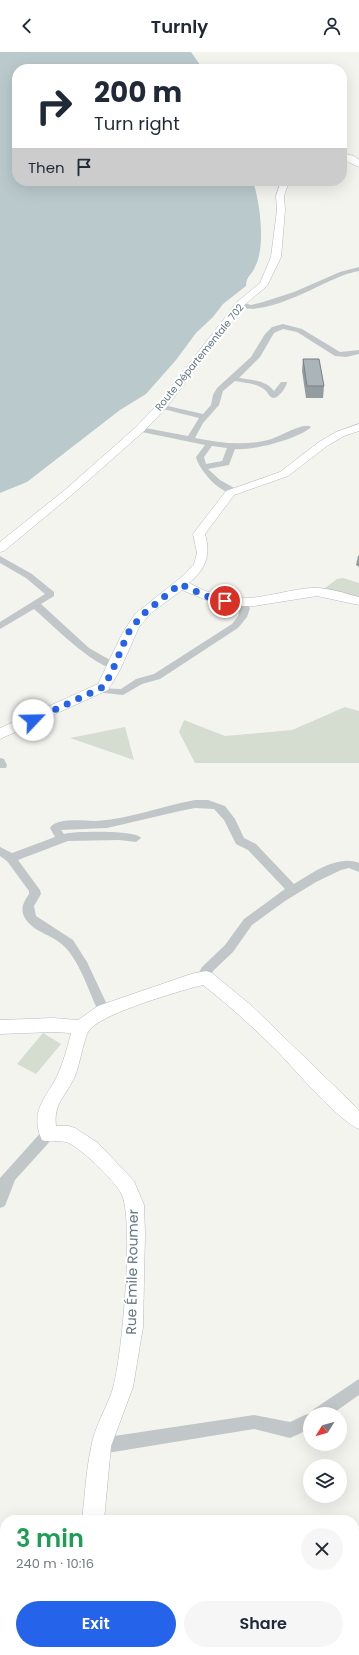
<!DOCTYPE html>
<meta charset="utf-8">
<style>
body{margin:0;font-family:Poppins,sans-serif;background:#f6f6f7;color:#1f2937;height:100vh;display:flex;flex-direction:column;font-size:15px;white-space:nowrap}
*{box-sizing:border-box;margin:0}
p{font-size:13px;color:#747a83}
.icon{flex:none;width:22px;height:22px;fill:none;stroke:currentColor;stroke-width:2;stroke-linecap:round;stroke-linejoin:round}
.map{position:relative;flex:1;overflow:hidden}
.sheet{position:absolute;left:0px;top:1463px;width:359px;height:140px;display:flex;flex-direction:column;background:#fff;border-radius:16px 16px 0 0;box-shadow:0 4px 16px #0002}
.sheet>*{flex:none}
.banner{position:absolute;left:12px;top:12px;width:335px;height:122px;border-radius:16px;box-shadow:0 4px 16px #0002;background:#fff;color:#1f2937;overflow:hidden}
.needle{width:26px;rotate:233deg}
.tools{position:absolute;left:303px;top:1355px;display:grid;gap:8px}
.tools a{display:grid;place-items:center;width:44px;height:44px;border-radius:50%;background:#fff;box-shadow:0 4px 16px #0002;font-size:20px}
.pin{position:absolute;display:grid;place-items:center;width:34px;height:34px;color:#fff;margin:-17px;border:2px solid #fff;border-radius:50%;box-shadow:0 1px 4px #0007}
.me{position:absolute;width:44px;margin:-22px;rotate:66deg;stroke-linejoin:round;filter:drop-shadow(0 0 3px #0008)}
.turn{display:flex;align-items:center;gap:14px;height:84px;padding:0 16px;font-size:18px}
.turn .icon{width:52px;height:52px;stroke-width:2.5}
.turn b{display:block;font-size:28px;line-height:34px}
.then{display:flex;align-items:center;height:38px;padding:0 16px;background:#0003;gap:8px;font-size:15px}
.round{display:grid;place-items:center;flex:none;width:42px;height:42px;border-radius:21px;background:#f6f6f7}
.headline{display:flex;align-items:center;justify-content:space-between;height:68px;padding:0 16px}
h1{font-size:24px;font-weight:600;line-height:30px;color:#1e9e55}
.button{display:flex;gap:8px;margin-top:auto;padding:8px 16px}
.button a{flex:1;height:46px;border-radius:24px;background:#2563eb;color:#fff;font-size:16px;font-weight:600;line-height:46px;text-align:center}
.button a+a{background:#f6f6f7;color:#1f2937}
header{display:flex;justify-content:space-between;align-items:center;height:52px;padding:0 16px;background:#fff;font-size:18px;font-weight:600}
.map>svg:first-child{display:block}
.green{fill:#d5dcd0}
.water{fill:#b9c9cc}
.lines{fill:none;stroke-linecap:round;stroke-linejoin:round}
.secondary-casing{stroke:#b5bbbf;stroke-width:1}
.street{fill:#c1c6c9;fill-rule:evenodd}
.secondary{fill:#fff;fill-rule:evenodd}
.wall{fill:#939c9f}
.building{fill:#abb5b9;stroke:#787f82}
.route{stroke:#2563eb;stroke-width:7;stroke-dasharray:0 12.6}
.labels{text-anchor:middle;stroke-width:4;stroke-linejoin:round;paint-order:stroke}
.far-street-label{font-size:10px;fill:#607784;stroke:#fff}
.near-street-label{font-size:14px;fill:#607784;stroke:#fff}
</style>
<header><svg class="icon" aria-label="back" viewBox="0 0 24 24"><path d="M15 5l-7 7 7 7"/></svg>Turnly<svg class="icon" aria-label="person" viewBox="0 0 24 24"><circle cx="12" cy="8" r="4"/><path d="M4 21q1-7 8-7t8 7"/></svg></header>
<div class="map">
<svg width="359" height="1603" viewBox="0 0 359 1603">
<rect width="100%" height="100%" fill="#f4f4ef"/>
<path class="green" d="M343 526 359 531V547L325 536 337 527Z
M345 655 359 659V711H195L179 680 184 668 225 684 292 678Z
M125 675 134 708 70 686Z
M43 981 61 992 36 1022 17 1012Z"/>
<path class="water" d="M0 0H191L203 17H17V129H253C260 151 266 194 255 215 252 223 246 224 246 234L223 252 213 265 196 281 176 308 146 342 120 358 27 430 0 441Z"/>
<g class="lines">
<g class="secondary-casing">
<path id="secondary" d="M342 101 354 104 359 108V115L342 107Z
M281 129H289L284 144 285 158 281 205 267 234 243 254 166 356 144 379 74 441 4 499 0 500V490L66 437 136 375 158 352 237 250 260 231 271 205 277 158 276 144Z
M359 372V379L344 384 327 394 288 424 234 443 205 482C211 503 206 517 189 531 201 537 213 543 227 545 256 550 283 538 311 536 327 535 344 541 359 545V553L317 544 254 554H235L209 549 182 538 151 561 139 575 120 618 108 638 0 687V676L98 632 122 582 135 562 184 523 194 512 197 501 193 482 226 439 280 420 319 390 336 380Z
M206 919 212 921 252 954 359 1058V1077C340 1070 295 1018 279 1001 255 977 230 954 203 933L191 936C171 942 97 963 88 980 83 990 80 1012 75 1024 67 1043 53 1051 56 1074H69L75 1076 98 1091 134 1129 144 1153 145 1181 143 1275 133 1335 111 1394 104 1468H82C85 1444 86 1419 91 1396 94 1375 107 1356 113 1336 122 1305 135 1166 121 1141 115 1129 78 1093 66 1090 58 1088 50 1091 42 1088 28 1058 49 1043 59 1020 64 1007 68 994 71 981L53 980 0 982V968L53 966 78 968 98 954 191 922Z
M91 1598H113L114 1603H92Z"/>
</g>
<path class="street" d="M359 215V219C354 220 349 221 344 223 321 231 258 270 236 252L240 250 251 253 263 250 294 240 340 220Z
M283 272 302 277 340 300 359 298V302L346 305 335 304 297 280 283 277 274 281 260 305 239 326C251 328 266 328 274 339L281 330H287C287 334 279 346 274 346 269 346 268 340 265 338 258 331 244 331 235 329L223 339 219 353 203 371 195 386C220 391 243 394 268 388 278 386 304 369 311 375 299 387 252 399 235 397L229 413 208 417 220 428 236 437V441C221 444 199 418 196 405L205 393 137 379 136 377 140 375 188 384 199 366 159 356V352L203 362 211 353 213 343 217 336 251 305 265 282 272 275ZM212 394 227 396 222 409 206 412 204 405Z
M0 504 32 522 54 540V544L41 552 89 596 117 612 119 614 117 616C100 621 48 569 34 557L0 577V570L45 542 26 526 0 511Z
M241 548 244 549 250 556 247 565 238 576 160 627 142 632 123 643 95 640 93 638 95 636 121 637 136 627 154 622 232 572 238 564 240 556 236 551Z
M0 706 4 707 7 713 6 716H0Z
M195 748H208L225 754 235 767 244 786 256 792 294 832C312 821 338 802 359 811V820L349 816 341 818 316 830 285 849 252 873 233 900 214 918 206 929 202 931 198 929 196 926 202 915 225 893 244 867 285 837 248 798 236 792 224 768 214 757 195 756 180 759 107 776 61 778 64 782C74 779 137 778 141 786L136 790 119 788 68 789 18 808 40 838 41 842 34 854 36 864 73 888 87 910 110 959 108 963 104 964 100 963C89 941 79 904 59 890 47 881 29 878 23 862 21 854 25 848 29 842V839L7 809 0 804V795L12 801 55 785 50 776C56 765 85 769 96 769 130 767 162 754 195 748Z
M48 1076 53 1078 54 1082 53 1086 15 1128 5 1154 0 1156V1126L43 1078Z
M359 1327V1343L332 1362H310V1377L290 1386 254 1377 101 1402 96 1399 93 1394 96 1389 101 1386 254 1363 290 1370 305 1363 312 1361 314 1357Z"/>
<use href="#secondary" class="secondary"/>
</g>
<path class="wall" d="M303 307 324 334 323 346H306L302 319Z
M359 503V515L356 513 358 504Z"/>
<path class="building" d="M303 307H319L324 334H307Z"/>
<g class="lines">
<path class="route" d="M33 668 103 635 111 622 128 581 141 564 180 532 206 544 225 549"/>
</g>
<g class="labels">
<g class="far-street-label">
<text transform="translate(199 305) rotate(-51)" y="4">Route Départementale 702</text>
</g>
<g class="near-street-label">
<text transform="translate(132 1220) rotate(-89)" y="5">Rue Émile Roumer</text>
</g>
</g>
</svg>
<div class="tools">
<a><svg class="needle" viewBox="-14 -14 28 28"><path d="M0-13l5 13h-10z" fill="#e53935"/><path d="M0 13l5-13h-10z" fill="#747a83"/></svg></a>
<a><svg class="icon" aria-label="layers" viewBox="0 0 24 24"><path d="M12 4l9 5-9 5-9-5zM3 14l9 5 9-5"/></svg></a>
</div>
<div class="pin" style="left:225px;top:549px;background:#d93025"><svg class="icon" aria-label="arrive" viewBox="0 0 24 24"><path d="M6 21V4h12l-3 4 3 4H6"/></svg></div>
<svg class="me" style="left:33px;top:668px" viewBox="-20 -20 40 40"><circle r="19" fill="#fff"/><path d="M0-13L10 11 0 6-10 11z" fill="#2563eb"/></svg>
<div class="banner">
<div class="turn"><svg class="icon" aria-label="right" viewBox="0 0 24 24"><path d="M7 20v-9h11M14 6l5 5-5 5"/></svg><div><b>200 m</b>Turn right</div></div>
<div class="then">Then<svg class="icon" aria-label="arrive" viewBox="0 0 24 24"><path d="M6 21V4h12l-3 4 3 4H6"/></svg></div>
</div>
<section class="sheet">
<div class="headline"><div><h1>3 min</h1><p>240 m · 10:16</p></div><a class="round"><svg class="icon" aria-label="close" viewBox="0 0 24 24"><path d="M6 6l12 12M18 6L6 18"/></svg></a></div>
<div class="button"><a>Exit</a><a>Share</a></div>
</section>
</div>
